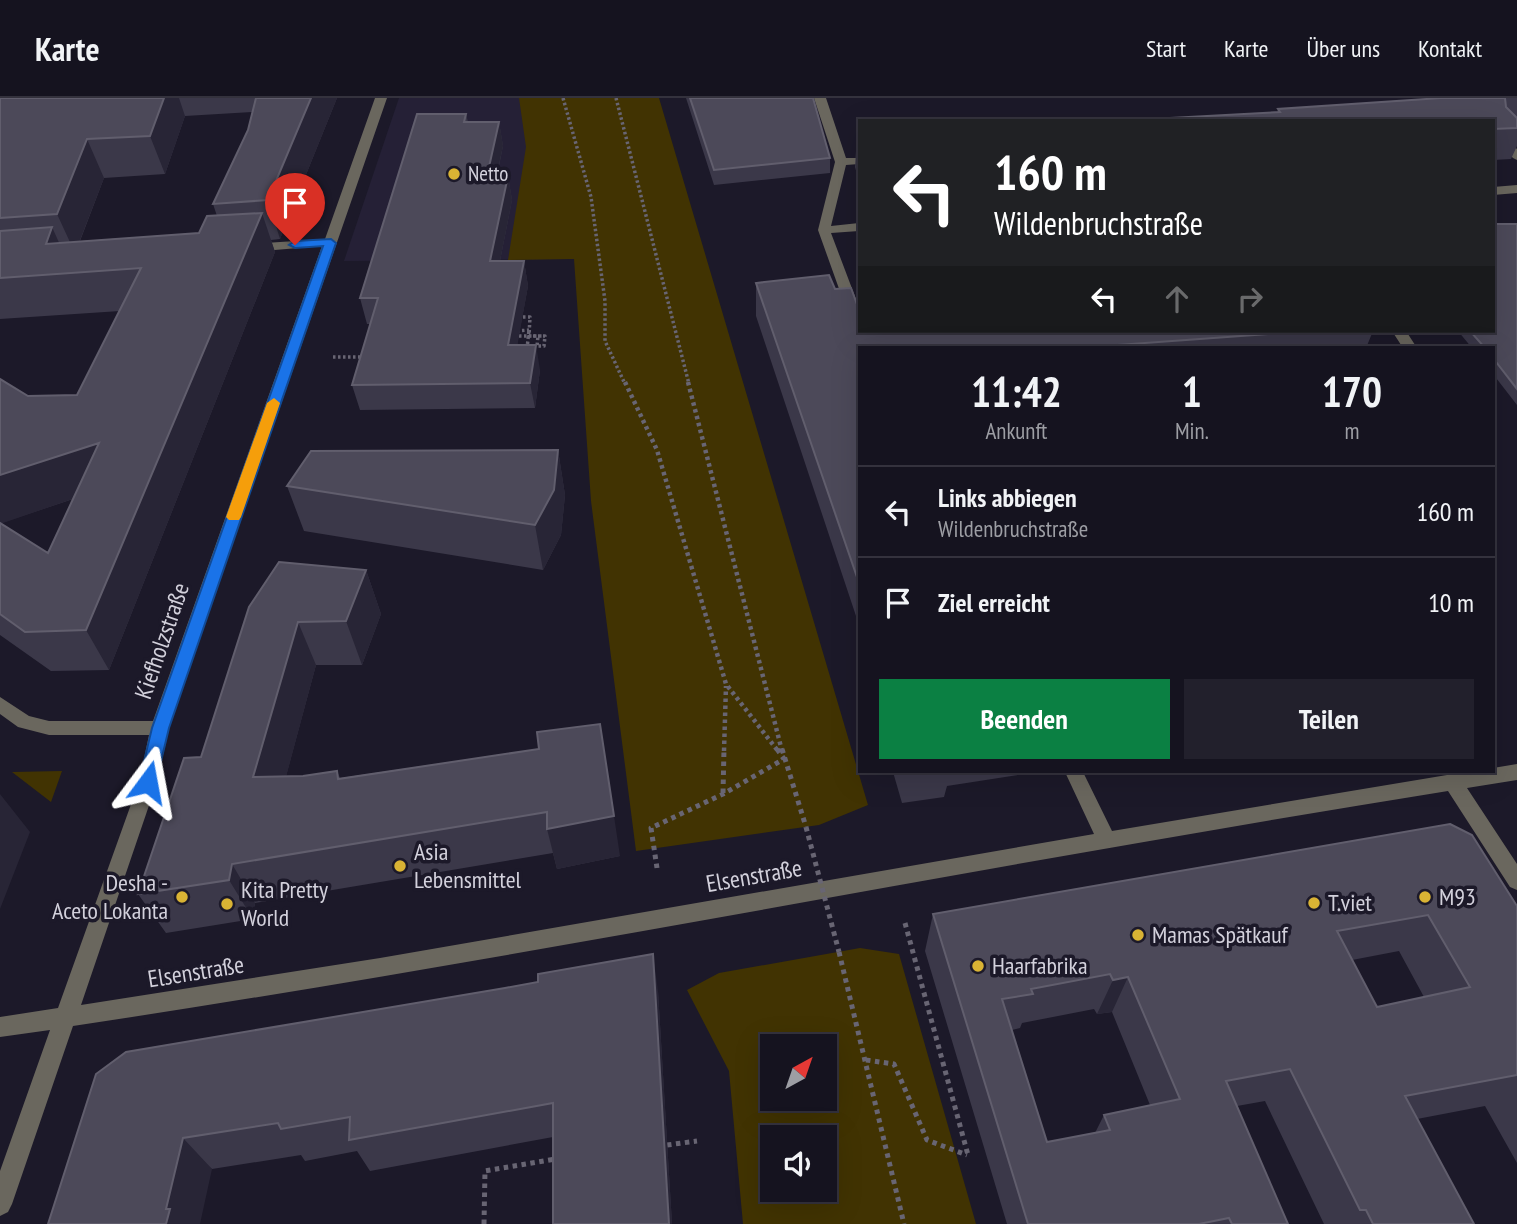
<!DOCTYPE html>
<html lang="de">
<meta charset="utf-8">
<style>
body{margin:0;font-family:"PT Sans Narrow",sans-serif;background:#22202c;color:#f1f3f6;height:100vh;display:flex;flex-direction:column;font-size:26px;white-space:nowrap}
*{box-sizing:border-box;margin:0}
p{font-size:23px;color:#9d9ea4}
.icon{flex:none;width:38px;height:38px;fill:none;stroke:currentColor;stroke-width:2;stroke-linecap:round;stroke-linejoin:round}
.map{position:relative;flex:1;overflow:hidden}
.details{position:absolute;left:858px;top:248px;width:637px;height:427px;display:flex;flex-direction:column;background:#15131f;border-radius:0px;box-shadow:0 7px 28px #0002,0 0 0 2px #34323d}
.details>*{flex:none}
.hud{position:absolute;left:858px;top:21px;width:637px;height:214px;border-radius:0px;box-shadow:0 7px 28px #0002,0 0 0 2px #34323d;background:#202124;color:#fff;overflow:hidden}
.needle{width:46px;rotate:40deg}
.tools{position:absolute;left:760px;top:936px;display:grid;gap:14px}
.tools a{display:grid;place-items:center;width:77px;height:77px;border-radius:0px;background:#15131f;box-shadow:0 7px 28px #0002,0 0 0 2px #34323d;font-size:35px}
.pin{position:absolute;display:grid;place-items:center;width:60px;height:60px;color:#fff;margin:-72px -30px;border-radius:50% 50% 50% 0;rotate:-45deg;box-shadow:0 0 7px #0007}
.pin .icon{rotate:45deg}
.me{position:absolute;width:77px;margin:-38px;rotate:13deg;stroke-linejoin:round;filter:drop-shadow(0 0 5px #0008)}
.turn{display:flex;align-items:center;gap:24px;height:147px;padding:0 21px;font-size:32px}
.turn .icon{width:91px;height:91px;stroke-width:2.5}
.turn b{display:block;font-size:49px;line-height:60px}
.lanes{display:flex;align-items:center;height:66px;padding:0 21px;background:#0003;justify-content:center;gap:35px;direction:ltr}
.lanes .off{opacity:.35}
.eta{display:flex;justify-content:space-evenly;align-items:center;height:119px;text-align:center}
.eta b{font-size:42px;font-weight:700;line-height:49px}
.button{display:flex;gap:14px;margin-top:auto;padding:14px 21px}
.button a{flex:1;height:80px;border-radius:0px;background:#0b8043;color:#fff;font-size:28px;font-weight:700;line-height:80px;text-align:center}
.button a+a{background:#22202c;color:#f1f3f6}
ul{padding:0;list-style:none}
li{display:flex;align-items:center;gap:21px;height:91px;padding:0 21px;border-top:2px solid #34323d}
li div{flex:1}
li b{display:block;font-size:26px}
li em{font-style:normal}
header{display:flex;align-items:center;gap:42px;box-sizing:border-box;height:98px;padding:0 35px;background:#15131f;border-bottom:2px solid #34323d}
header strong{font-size:33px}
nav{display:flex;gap:38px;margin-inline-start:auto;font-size:24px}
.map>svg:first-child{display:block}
.built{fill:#252036}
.green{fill:#413302;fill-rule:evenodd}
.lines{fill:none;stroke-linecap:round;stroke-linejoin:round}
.path-far2{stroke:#686573;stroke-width:3.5;stroke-dasharray:2.5 2.5;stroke-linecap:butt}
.path-far1{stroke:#686573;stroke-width:4.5;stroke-dasharray:3.5 3.5;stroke-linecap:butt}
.path{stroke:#686573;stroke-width:5;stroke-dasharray:4.5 4.5;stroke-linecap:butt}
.minor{fill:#6a675e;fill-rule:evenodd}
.path-bridge-far1{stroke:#686573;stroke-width:3.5;stroke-dasharray:2.5 2.5;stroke-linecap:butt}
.path-bridge{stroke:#686573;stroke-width:5;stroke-dasharray:4.5 4.5;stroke-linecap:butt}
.wall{fill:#3b3849;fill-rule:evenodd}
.shaded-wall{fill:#282536}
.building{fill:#4c4959;stroke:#615e6d;stroke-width:2;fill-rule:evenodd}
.route{fill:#1a73e8;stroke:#114b97;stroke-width:2}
.slow{fill:#f59e0b}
.poi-dot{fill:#d9b334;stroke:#1c1929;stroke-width:2.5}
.labels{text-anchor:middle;stroke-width:7;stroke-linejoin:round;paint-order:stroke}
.far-poi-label{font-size:21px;fill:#d3d1dc;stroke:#1c1929;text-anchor:start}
.street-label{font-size:24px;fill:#d3d1dc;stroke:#1c1929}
.poi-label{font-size:24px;fill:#d3d1dc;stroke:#1c1929;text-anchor:start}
</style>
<header>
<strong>Karte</strong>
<nav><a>Start</a><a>Karte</a><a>Über uns</a><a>Kontakt</a></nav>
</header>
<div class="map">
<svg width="1517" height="1126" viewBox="0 0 1517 1126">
<rect width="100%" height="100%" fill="#1c1929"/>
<path class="built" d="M399 0H543L574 161 344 163Z"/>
<path class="green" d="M519 0H659L868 707 819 727 636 753 591 403 574 161 508 162 526 49Z
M62 673 51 704 12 674Z
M860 850 899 856 976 1126H743L729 973 687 892 719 875ZM772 948H824V1001H772ZM772 1040H824V1092H772Z"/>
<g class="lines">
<path class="path-far2" d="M563 0 591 99 605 203V243L625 286
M616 0 689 286
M517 233 529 232
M514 238H545
M538 238H545L544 248H537Z
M333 259H363"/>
<path class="path-far1" d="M625 284 657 352 726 586 778 653
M688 284 782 653
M724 653 726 588"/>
<path class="path" d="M782 651 806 729
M723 695 724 651
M657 770 651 730 723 696 784 661 777 651
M905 825 968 1057
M839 854 904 1126
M866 962 894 966 927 1042 967 1057
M667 1047 697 1043
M484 1126 485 1073 556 1061"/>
<path class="minor" d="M375 0H387L185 583 169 630 157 684 81 907 380 860 1094 736 1065 674H1083L1112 733 1453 676 1493 674V670L1517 666V682L1467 690 1517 766V792L1510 789 1448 693C989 766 533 859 73 928L12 1106 8 1114 0 1118V1073L50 932 0 939V919L58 910 139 684 149 637H49L18 629 0 616V599L29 618 49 623H153L322 148 251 154 245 150 251 146 325 141Z
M814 0H826L846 60H859V66L846 67 831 128 859 125V133L831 135 859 209V231L852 227 818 132 835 64Z
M1493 29 1517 51V62L1513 60 1493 39Z
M1517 87V95L1493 97V89Z
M1392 233H1406L1417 250H1403Z"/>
<path class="path-bridge-far1" d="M523 219H530L529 238H538
M527 251 529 232"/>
<path class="path-bridge" d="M806 729 839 854"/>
</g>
<path class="wall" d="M0 0H337L280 141 271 142 275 154 109 572 51 573 0 537V281L28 298 77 297 120 213 0 221ZM252 14 248 32 213 106 217 118 199 135 80 143 104 80 165 76 185 18ZM73 401 48 455 1 425Z
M686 0H813L830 60V75L714 87Z
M1434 0H1517V48L1511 61 1493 62V31L1277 14 1278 11Z
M466 16 468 24H499L503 48 497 78H508L512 102 500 163H524L528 188 517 247 540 272 535 310 360 312 352 287 370 226H367L360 200Z
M857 37H859V83L855 69Z
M1517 126V307L1493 276V250H1472L1458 233H1493Z
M756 185 835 191 859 233H1373L1366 250H859V527L756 218Z
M558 352 565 397 561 437 543 472 304 433 287 388Z
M279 464 366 472 381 516 362 567H316L286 678H303L337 673 340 680 539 651 620 758 557 771 553 755 255 805 253 821 166 835 138 796 201 659Z
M893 674H1025L1024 676 947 688 944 699 902 705Z
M1517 808V1065L1485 1008 1417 1021 1474 1126H1324L1265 1003 1237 1008 1288 1126H1007L925 853 933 816ZM1399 853 1424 899 1377 909 1352 862ZM1094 911 1097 916 1112 914 1150 1007 1104 1017 1095 1035 1047 1044 1012 932 1020 930 1022 925Z
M658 893 672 1126H553V1039L370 1073 357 1053 305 1063 301 1057 212 1071 96 976Z"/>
<path class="shaded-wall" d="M164 0H179L185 18 165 76 150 38Z
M311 0H337L280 141 268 102Z
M499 24 503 48 491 103 487 78Z
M87 41 104 80 75 155 57 116Z
M508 78 512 102 495 188 490 163Z
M262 115 275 154 109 572 86 532Z
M52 129 70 169 46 146Z
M524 163 528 188 513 272 508 247Z
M536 247 540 272 535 310 530 285Z
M99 345 119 385 0 426V377Z
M558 352 565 397 561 437 543 472 535 427Z
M366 472 381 516 362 567 346 523Z
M298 524 316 567 275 720 253 679Z
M0 696 30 734 0 811Z
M614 718 620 758 557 771 547 731Z
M232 766 255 805 253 821 229 782Z
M653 856 658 893 672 1126H669Z
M1128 879 1112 914 1097 916 1113 882Z
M183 1040 212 1071 200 1126H166V1111Z"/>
<path class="building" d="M0 0H164L150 38 87 41 57 116 0 120Z
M256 0H311L268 102 213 106 248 32Z
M690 0H813L830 60 714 72Z
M1441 0H1505L1506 9 1517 20V30L1493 31V23H1114L1280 14 1278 11Z
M417 16H466L464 24H499L487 78H508L490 163H524L508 247H536L530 285 352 287 378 200H360Z
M262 115 86 532 25 534 0 516V425L48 455 99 345 0 377V281L28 298 77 297 141 170 0 180V133L52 129 46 146 199 135 207 118Z
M1493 126H1517V291L1493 260V250H1485L1470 233H1493Z
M829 177 835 191 851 190 859 212V233H1308L1076 250H859V485L756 185Z
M558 352 554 392 535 427 287 388 311 353Z
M279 464 366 472 346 523 298 524 253 679 303 678 337 673 338 681 539 651 537 634 600 626 614 718 547 731V714L232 766 229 782 138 796 184 660 201 659 249 509Z
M1450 726 1472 737 1517 808V977L1405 998 1474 1126H1373L1366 1112H1360L1290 971 1226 983 1288 1126H1232L1229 1120 1199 1126H1028L933 816ZM1428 817 1470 889 1377 909 1337 833ZM1110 876 1113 882 1128 879 1180 1001 1104 1017 1110 1032 1047 1044 1002 901 1033 896 1031 891Z
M653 856 669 1126H553V1005L349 1042 350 1019 281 1031 278 1025 183 1040 166 1111H170L166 1126H48L96 976 126 954 505 890 538 884V876Z"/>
<path class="route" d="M331 141 336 145 169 630 156 684 154 689H142L139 684 152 630 323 148 295 150 289 147 295 143Z"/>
<path class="slow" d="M274 300 280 305 241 419 239 422H229L226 419 267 305Z"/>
<g class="poi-dot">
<circle cx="454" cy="76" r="7"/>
<circle cx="400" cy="768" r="7"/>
<circle cx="182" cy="799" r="7"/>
<circle cx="1425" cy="799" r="7"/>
<circle cx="1314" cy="805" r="7"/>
<circle cx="227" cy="806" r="7"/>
<circle cx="1138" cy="837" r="7"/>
<circle cx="978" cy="868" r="7"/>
</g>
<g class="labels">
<g class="far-poi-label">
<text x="468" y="83">Netto</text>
</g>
<g class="street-label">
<text transform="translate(162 543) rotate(-71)" y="8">Kiefholzstraße</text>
<text transform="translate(754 778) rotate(-10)" y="8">Elsenstraße</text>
<text transform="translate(196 874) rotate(-9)" y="8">Elsenstraße</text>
</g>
<g class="poi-label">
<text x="414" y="762">Asia<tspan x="414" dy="28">Lebensmittel</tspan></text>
<text x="168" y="793" text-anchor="end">Desha -<tspan x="168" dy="28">Aceto Lokanta</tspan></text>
<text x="241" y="800">Kita Pretty<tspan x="241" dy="28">World</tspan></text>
<text x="1439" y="807">M93</text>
<text x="1328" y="813">T.viet</text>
<text x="1152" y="845">Mamas Spätkauf</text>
<text x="992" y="876">Haarfabrika</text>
</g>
</g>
</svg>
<div class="tools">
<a><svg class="needle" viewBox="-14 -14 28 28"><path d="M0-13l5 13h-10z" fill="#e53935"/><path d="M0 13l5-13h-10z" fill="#9d9ea4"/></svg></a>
<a><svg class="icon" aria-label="sound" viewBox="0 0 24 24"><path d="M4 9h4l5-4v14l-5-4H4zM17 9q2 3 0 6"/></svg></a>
</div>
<div class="pin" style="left:295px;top:147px;background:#d93025"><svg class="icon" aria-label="arrive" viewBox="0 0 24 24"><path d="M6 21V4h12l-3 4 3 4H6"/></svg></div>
<svg class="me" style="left:148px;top:684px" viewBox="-20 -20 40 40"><path d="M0-17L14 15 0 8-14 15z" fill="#1a73e8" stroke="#fff" stroke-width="4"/></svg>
<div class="hud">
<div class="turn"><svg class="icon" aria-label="left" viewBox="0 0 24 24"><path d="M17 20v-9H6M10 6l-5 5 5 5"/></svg><div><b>160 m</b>Wildenbruchstraße</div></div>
<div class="lanes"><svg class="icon" aria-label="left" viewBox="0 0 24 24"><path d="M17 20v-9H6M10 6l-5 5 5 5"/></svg><svg class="icon off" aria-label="ahead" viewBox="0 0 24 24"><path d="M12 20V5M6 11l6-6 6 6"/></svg><svg class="icon off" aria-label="right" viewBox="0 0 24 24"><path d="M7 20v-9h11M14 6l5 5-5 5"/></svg></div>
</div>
<section class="details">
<div class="eta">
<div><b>11:42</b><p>Ankunft</p></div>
<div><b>1</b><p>Min.</p></div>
<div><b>170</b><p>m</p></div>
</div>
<ul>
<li><svg class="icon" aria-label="left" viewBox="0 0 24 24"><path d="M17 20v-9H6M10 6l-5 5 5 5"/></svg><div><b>Links abbiegen</b><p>Wildenbruchstraße</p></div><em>160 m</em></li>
<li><svg class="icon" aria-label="arrive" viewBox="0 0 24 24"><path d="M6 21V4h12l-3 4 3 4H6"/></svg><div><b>Ziel erreicht</b></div><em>10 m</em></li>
</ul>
<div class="button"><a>Beenden</a><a>Teilen</a></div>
</section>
</div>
